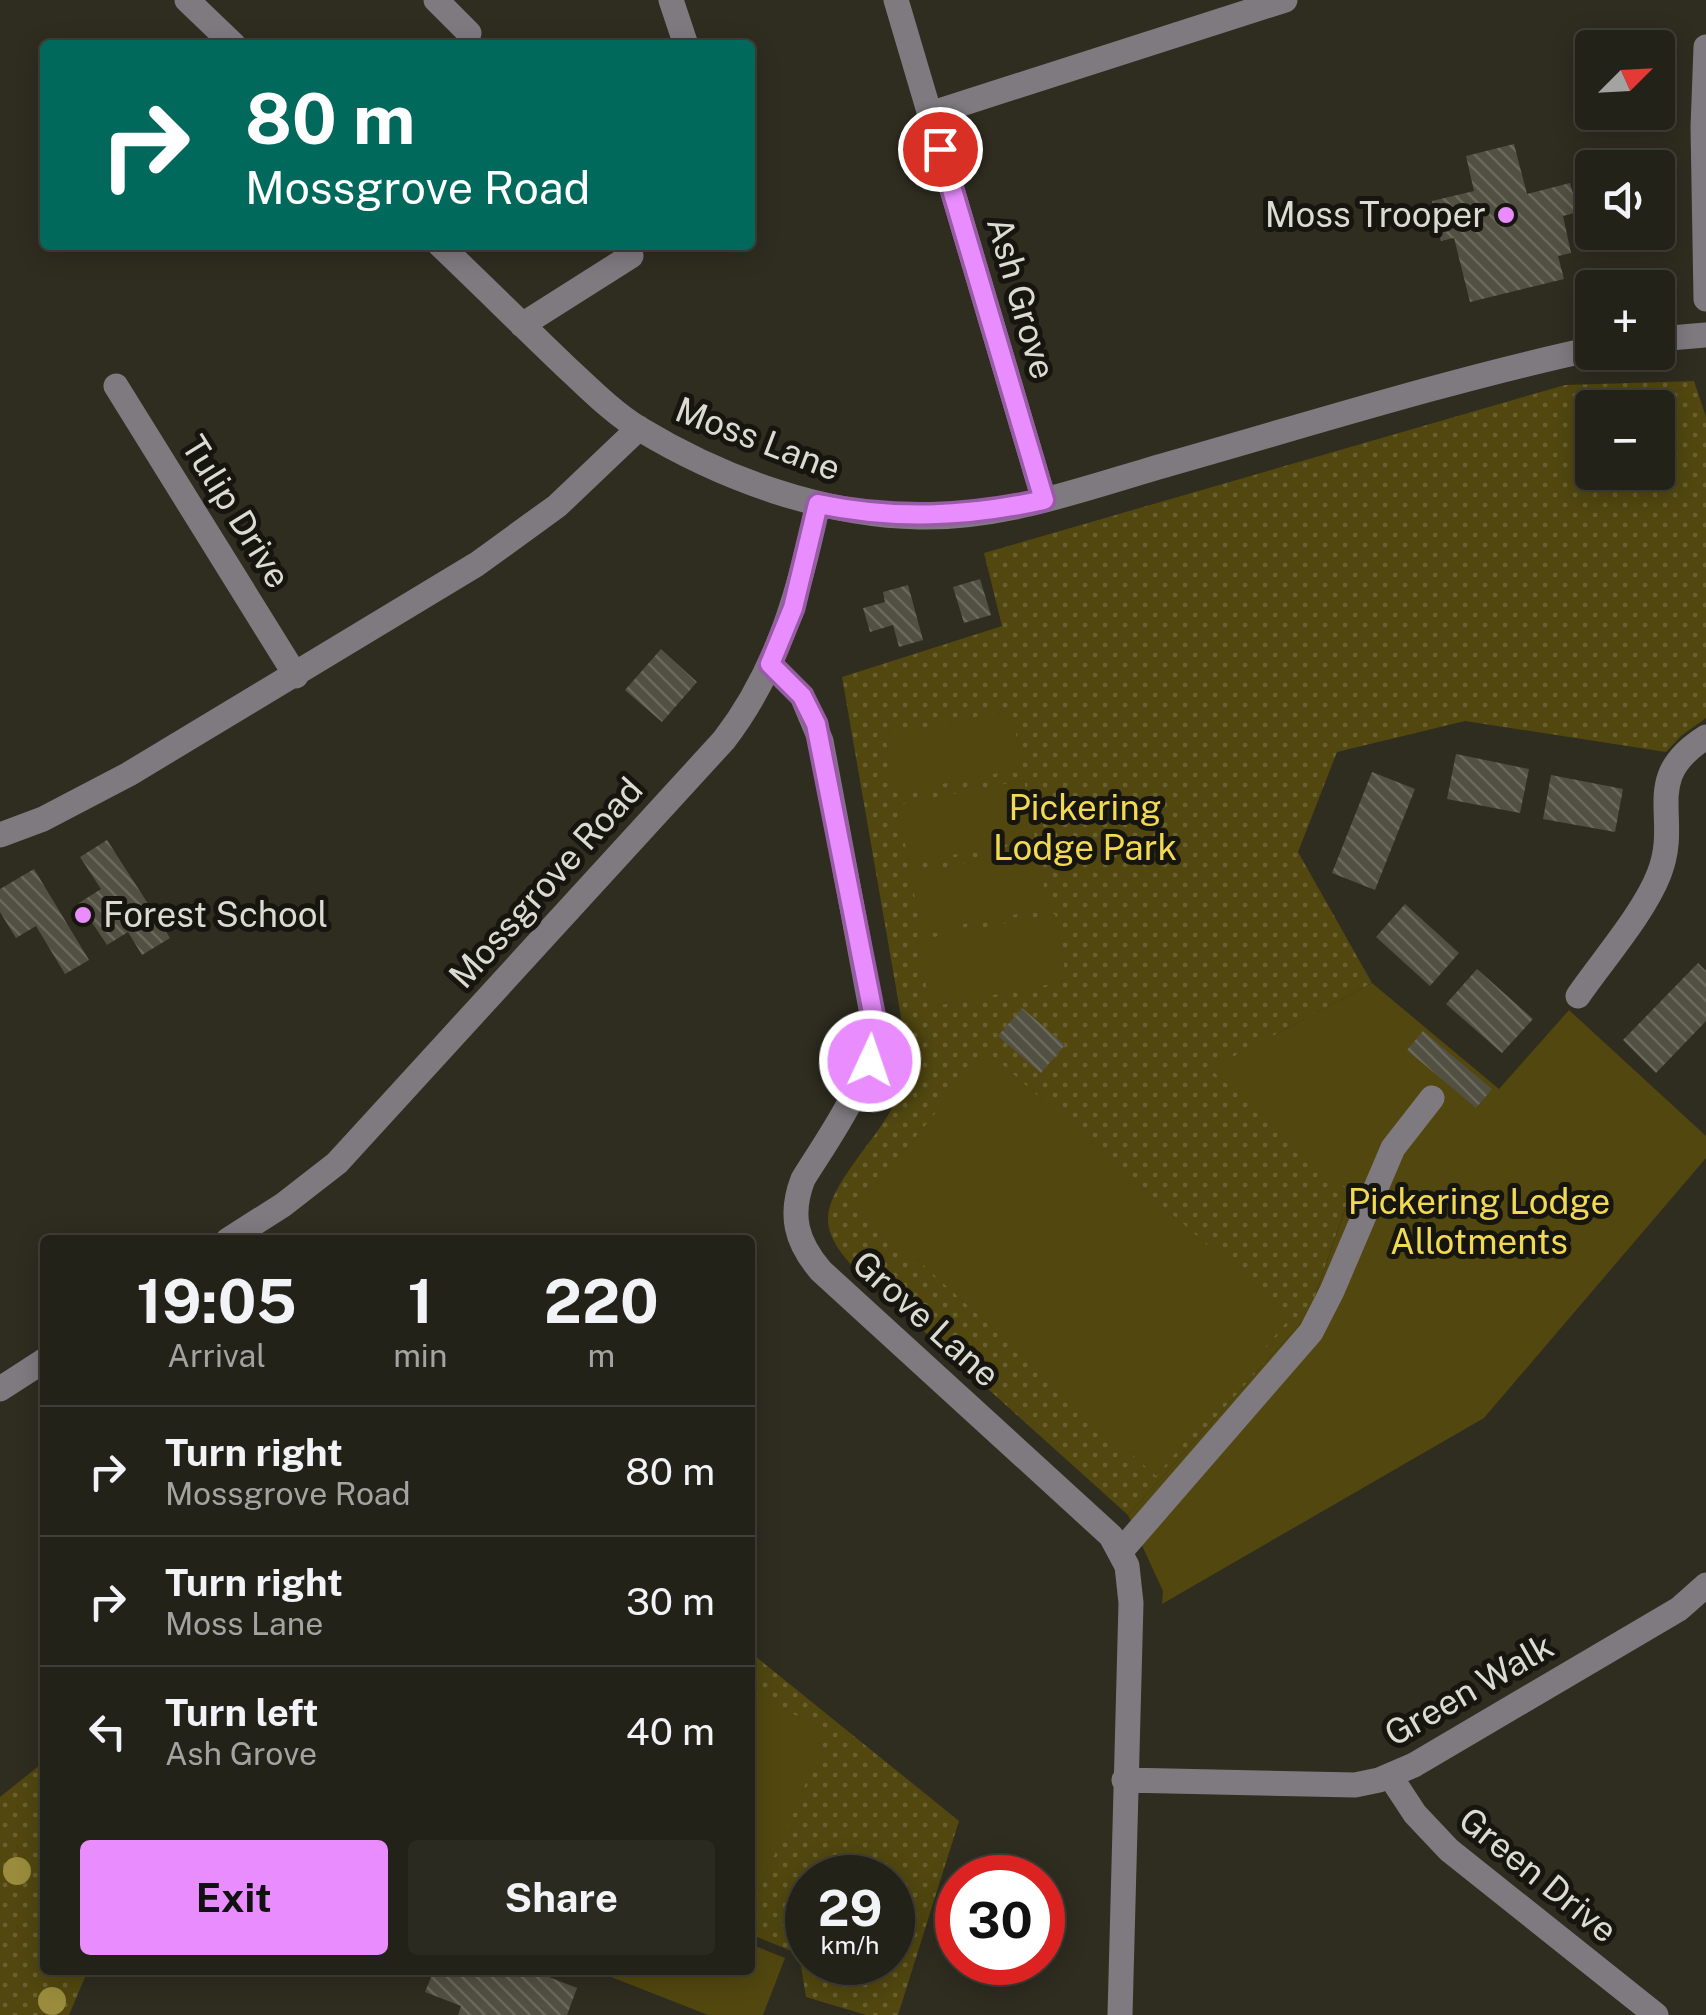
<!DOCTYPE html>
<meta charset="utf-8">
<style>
body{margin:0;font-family:"Public Sans",sans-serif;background:#2b2a21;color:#f1f3f6;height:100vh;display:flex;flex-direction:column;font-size:38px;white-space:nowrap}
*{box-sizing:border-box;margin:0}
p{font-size:32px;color:#a3a4a2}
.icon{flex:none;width:55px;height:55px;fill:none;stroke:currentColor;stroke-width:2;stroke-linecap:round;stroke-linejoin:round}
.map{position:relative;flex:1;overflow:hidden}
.sheet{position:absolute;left:40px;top:1235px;width:715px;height:740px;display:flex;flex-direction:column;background:#232218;border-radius:10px;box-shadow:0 5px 25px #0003,0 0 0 2px #403f37}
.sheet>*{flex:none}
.hud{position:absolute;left:40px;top:40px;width:715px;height:210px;border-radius:10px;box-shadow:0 5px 25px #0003,0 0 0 2px #403f37;background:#00695c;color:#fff;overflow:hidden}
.needle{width:65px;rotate:66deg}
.tools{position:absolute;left:1575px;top:30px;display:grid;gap:20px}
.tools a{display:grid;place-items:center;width:100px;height:100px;border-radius:10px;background:#232218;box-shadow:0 5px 25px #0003,0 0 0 2px #403f37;font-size:50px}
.speed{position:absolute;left:785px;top:1855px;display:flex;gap:20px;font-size:50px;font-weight:700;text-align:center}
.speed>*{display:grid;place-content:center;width:130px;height:130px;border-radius:50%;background:#232218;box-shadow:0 5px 25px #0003,0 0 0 2px #403f37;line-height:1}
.speed small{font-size:25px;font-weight:400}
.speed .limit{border:15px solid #d22;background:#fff;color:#111}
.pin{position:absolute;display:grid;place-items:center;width:85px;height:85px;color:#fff;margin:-42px;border:5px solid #fff;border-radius:50%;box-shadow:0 2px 10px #0007}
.me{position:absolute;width:110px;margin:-55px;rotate:3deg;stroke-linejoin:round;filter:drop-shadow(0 0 8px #0008)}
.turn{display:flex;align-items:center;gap:35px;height:210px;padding:0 40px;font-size:45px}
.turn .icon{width:130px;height:130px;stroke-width:2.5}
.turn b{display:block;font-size:70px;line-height:85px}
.eta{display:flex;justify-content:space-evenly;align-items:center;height:170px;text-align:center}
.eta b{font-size:60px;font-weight:700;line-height:70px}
.cta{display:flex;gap:20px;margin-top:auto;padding:20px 40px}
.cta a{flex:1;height:115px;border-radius:10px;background:#e98dfe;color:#111;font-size:40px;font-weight:700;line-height:115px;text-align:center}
.cta a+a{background:#2b2a21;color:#f1f3f6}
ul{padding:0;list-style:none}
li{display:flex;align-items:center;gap:30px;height:130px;padding:0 40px;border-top:2px solid #403f37}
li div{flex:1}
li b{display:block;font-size:38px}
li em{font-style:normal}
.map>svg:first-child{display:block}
.park{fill:url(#park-dots);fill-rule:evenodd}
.garden{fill:#51470f}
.building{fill:url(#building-back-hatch)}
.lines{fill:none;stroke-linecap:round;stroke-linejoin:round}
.minor{stroke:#7e7a7f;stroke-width:25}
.tree{fill:#9a8c3c}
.route-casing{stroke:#975ca5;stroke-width:25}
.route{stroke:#e98dfe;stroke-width:18}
.poi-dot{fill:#e98dfe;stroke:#16150f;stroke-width:4}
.labels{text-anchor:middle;stroke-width:10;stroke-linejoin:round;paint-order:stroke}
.poi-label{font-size:35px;fill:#dcdbd2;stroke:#16150f;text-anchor:end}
.street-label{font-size:35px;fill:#dcdbd2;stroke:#16150f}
.park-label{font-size:35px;fill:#f2d952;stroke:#16150f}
</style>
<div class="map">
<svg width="1706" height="2015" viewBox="0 0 1706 2015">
<defs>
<pattern id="park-dots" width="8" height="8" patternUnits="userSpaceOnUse" patternTransform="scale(2.5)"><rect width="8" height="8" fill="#51470f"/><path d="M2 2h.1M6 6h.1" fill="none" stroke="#696131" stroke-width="1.8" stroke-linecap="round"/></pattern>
<pattern id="building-back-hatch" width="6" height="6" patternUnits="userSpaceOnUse" patternTransform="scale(2.5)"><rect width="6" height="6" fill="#525042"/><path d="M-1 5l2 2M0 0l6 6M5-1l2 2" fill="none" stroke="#6a695c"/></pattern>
</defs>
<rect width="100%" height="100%" fill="#2f2d20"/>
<path class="park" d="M1694 381 1706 417V718L1681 736 1666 752 1465 721 1337 752 1298 852 1372 983 1211 1069 1351 1191 1309 1314 1128 1515 858 1272C845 1258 828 1240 828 1219 827 1188 876 1139 891 1110 900 1094 905 1075 908 1057L842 677 1002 626 984 553 1565 385ZM1592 408H1658V472H1592Z
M750 1652 959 1821 898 2015H866L806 1997 799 1954 750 1934ZM808 1878H892V1962H808Z
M45 1761V1970H88L69 2015H0V1797Z"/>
<path class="garden" d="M1011 710 1023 768 896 793 885 735Z
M1024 780 1035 839 909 863 897 805Z
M1037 849 1048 908 922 932 910 874Z
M1055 914 1067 981 930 1007 918 940Z
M1372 983 1499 1089 1569 1010 1706 1136V1158L1484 1418 1162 1604 1163 1591 1128 1515 1309 1314 1351 1192 1210 1069Z
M987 1051 1290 1318 1156 1476 858 1206Z
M750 1695 829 1730 751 1908 750 1907Z
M750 1944 785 1958 763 2015H708L606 1975 608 1970H750Z"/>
<path class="building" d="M1514 144 1527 194 1570 183 1578 212 1563 216 1571 253 1558 256 1564 279 1470 302 1454 238 1441 241 1432 201 1474 191 1466 156Z
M980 579 991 615 964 623 953 587Z
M908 585 923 640 899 647 893 625 870 632 863 608 885 602 883 592Z
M661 649 697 682 662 722 625 690Z
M1456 754 1529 769 1520 813 1447 799Z
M1372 772 1415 789 1375 890 1332 873Z
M1551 775 1623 789 1615 832 1543 819Z
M107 840 170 938 142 955 128 932 107 945 79 903 101 889 80 857Z
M34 869 89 960 65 974 36 926 16 938 0 912V889Z
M1405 904 1459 953 1430 986 1376 937Z
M1698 963 1706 971V1021L1656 1073 1623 1040Z
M1477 969 1533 1019 1502 1053 1446 1004Z
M1022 1008 1065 1045 1041 1073 998 1036Z
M1423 1031 1492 1089 1476 1108 1407 1050Z
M434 1970H543L541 1974 577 1988 567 2015H458L461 2006 425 1992Z"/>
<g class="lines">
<path class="minor" d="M187 0 234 45
M436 0 469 33
M671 0 686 45
M896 0 1044 500
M1706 47 1703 127 1706 299
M930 114 1285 0
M440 245C482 285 523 326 565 366 589 388 613 413 640 429 723 479 822 515 919 517 1005 519 1088 487 1169 464 1310 424 1450 380 1592 349
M522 325 631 256 627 245
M1658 339 1706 335
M116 386 296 676
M770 664 802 696 821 741 875 1030C866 1087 833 1131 803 1179 789 1215 796 1242 821 1271L1111 1536 1127 1566 1131 1603 1120 2015
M0 835 43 819 129 774 477 564 557 506 639 428
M1578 996C1602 961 1644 913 1659 874 1682 816 1639 779 1706 737
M228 1240 283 1205 337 1163 724 740C778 670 800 589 818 504
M0 1389 45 1360
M1121 1551 1311 1332 1332 1291 1393 1148 1432 1098
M1390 1776 1415 1814 1449 1850 1656 2015
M1124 1780 1355 1785 1379 1780 1414 1765 1679 1609 1706 1585"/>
</g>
<g class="tree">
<circle cx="17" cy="1871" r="14"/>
<circle cx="52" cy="2001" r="14"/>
</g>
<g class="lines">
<g class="route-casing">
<path id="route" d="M870 1061 875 1030 873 1013 816 724 802 696 770 664 793 608 818 504C895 520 967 517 1044 500L940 149"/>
</g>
<use href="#route" class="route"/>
</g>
<g class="poi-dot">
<circle cx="1506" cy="215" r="10"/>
<circle cx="83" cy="915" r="10"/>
</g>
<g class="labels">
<g class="poi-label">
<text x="1486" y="227">Moss Trooper</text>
<text x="103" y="927" text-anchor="start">Forest School</text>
</g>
<g class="street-label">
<text transform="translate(1021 298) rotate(74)" y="12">Ash Grove</text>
<text transform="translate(758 439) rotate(21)" y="12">Moss Lane</text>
<text transform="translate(236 512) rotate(58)" y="12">Tulip Drive</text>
<text transform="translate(546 883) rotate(-48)" y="12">Mossgrove Road</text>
<text transform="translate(926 1319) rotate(42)" y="12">Grove Lane</text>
<text transform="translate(1469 1690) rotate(-30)" y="12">Green Walk</text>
<text transform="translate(1538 1875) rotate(39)" y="12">Green Drive</text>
</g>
<g class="park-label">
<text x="1085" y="820">Pickering<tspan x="1085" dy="40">Lodge Park</tspan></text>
<text x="1479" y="1214">Pickering Lodge<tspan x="1479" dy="40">Allotments</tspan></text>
</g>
</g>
</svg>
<div class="tools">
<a><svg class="needle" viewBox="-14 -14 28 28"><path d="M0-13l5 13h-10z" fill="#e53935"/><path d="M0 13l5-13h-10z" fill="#a3a4a2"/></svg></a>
<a><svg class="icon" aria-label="sound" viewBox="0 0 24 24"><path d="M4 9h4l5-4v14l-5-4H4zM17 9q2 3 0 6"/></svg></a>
<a>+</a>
<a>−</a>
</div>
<div class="speed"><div>29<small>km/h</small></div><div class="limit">30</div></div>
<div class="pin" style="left:940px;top:149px;background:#d93025"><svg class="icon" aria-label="arrive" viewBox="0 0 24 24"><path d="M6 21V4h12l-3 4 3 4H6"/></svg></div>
<svg class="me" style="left:870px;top:1061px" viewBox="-20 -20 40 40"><circle r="17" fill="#e98dfe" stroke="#fff" stroke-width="3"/><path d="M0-11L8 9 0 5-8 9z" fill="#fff"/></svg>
<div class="hud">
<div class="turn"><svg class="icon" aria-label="right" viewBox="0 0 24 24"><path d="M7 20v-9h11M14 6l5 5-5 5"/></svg><div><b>80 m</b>Mossgrove Road</div></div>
</div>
<section class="sheet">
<div class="eta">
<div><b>19:05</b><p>Arrival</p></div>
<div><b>1</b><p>min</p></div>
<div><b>220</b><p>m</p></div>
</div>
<ul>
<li><svg class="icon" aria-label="right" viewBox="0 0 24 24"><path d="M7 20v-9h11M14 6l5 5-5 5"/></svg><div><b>Turn right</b><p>Mossgrove Road</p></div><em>80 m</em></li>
<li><svg class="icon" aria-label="right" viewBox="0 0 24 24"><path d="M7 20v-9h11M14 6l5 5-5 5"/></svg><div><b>Turn right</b><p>Moss Lane</p></div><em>30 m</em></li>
<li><svg class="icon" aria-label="left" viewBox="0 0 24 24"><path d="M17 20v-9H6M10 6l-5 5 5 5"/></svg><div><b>Turn left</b><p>Ash Grove</p></div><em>40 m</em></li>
</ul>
<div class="cta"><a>Exit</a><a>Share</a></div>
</section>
</div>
